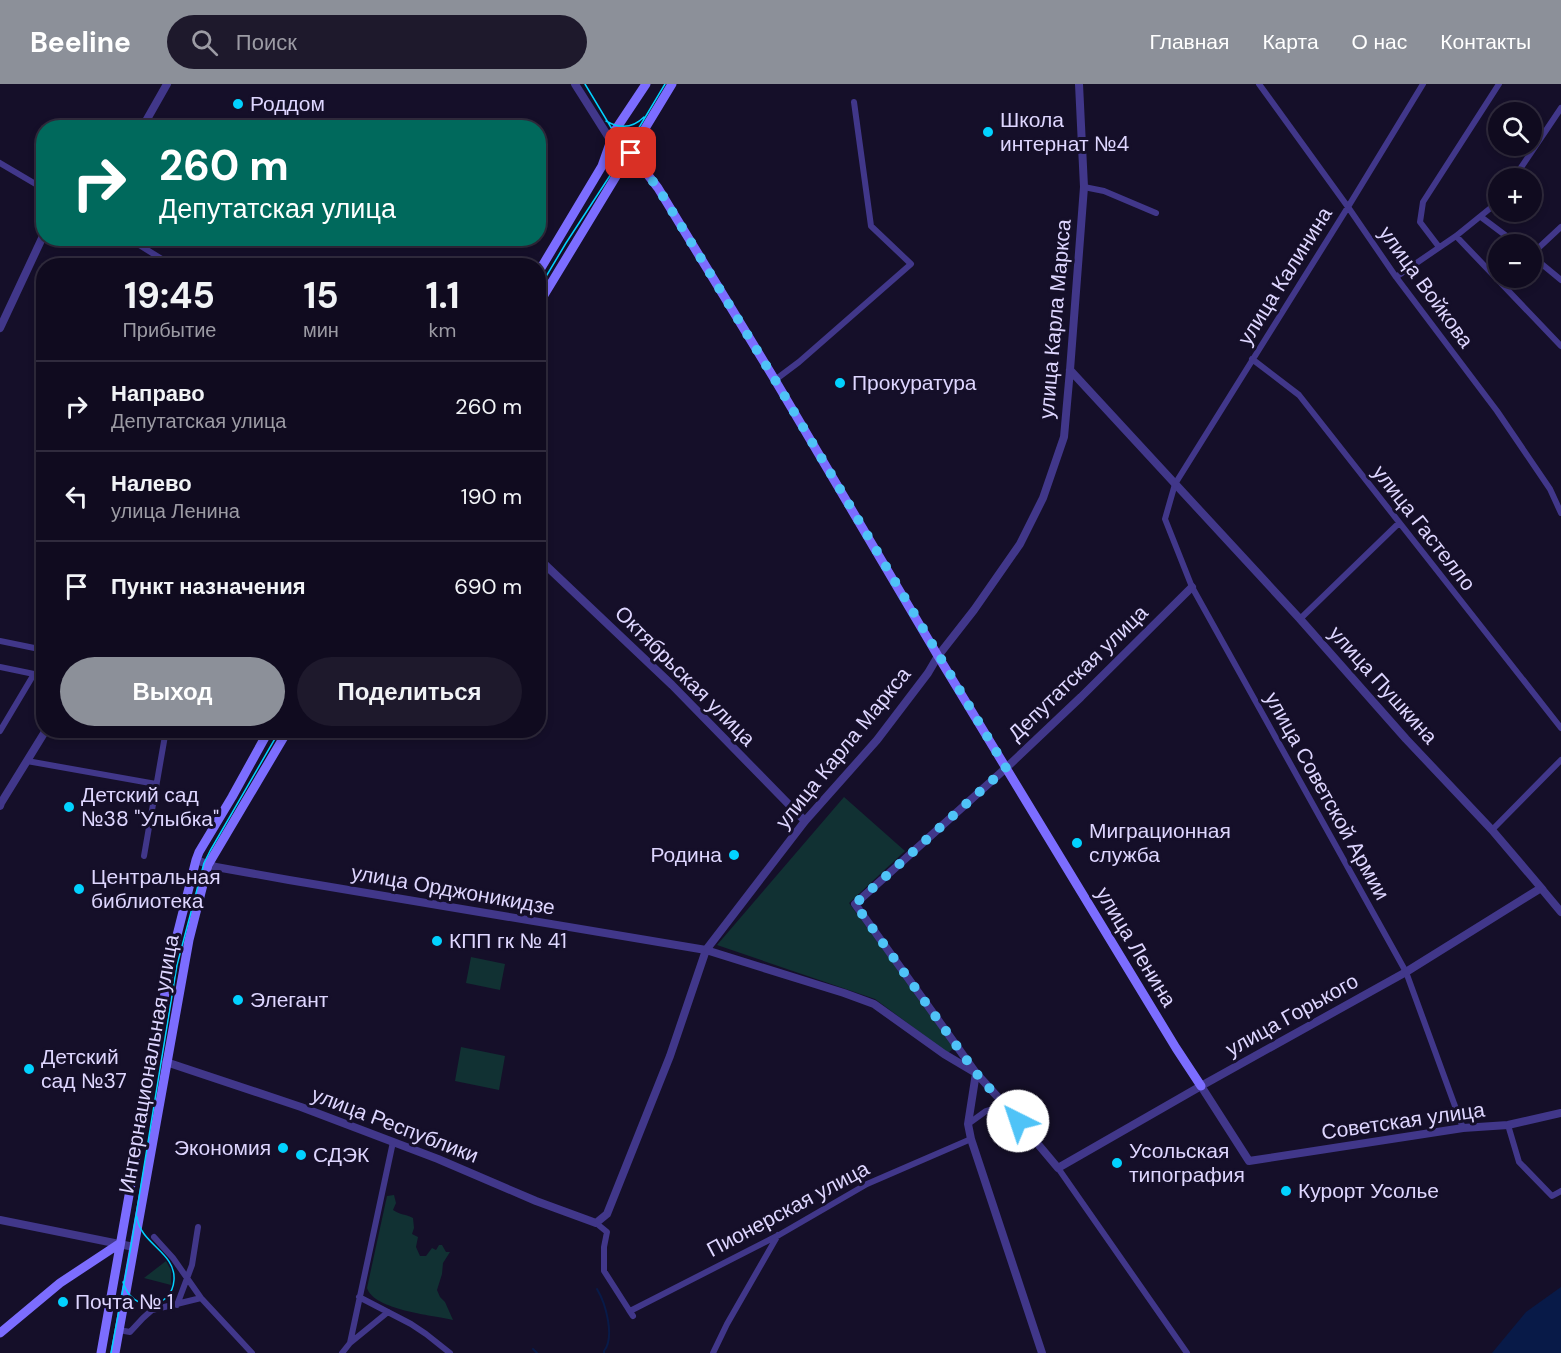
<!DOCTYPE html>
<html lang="ru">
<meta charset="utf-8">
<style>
body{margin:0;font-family:"DM Sans",sans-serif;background:#1e192c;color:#f1f3f6;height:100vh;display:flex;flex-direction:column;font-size:22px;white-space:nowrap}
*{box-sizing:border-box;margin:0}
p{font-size:20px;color:#9c9ba4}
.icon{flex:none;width:33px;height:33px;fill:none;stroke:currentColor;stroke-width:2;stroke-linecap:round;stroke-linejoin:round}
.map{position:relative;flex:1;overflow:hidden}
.side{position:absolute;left:36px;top:174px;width:510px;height:480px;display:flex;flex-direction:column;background:#100b1f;border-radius:24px;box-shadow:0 3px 9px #0003,0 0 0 2px #302b3d}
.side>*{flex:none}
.hud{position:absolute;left:36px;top:36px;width:510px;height:126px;border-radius:24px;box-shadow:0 3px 9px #0003,0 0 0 2px #302b3d;background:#00695c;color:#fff;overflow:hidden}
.controls{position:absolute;left:1488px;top:18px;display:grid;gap:12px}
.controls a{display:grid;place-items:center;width:54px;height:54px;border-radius:50%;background:#100b1f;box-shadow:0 3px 9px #0003,0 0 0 2px #302b3d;font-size:30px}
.pin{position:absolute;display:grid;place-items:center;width:51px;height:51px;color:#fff;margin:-26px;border-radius:12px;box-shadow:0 3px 9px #0006}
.me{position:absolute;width:66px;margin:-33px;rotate:319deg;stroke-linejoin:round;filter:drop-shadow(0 0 4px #0008)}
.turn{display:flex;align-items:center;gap:21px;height:126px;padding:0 24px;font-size:27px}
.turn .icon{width:78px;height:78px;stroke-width:2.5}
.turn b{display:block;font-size:42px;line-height:51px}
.eta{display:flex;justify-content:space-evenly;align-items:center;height:102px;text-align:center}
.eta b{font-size:36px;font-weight:700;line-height:42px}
.cta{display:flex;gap:12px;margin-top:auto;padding:12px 24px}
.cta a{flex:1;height:69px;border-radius:36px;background:#8c9099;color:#fff;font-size:24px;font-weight:700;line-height:69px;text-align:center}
.cta a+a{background:#1e192c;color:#f1f3f6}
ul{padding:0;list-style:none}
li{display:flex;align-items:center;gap:18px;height:90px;padding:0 24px;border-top:2px solid #302b3d}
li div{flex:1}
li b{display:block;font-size:22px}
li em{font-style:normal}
header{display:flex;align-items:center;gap:36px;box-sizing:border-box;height:84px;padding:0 30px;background:#8c9099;color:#fff}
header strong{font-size:28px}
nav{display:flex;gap:33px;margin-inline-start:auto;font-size:21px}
.search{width:420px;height:54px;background:#1e192c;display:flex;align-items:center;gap:15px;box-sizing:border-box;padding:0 21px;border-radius:33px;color:#9c9ba4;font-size:22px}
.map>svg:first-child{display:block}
.green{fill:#113133}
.water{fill:#081a48}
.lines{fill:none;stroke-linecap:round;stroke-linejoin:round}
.stream{stroke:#081a48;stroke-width:2}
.minor{stroke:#41378a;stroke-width:6}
.tertiary{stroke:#41378a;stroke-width:8}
.secondary{stroke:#7c6dff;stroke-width:9}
.tram{stroke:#02d2ff;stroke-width:1.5}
.route{stroke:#4fc3f7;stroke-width:10;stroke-dasharray:0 18}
.poi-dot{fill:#02d2ff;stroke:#150f29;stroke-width:2}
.labels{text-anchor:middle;stroke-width:6;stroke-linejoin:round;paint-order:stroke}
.poi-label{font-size:21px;fill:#ded6ff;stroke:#150f29;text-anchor:start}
.street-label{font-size:21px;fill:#ded6ff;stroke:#150f29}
</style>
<header>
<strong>Beeline</strong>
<div class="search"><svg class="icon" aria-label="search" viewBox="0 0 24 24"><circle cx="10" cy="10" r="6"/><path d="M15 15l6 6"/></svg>Поиск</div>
<nav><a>Главная</a><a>Карта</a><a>О нас</a><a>Контакты</a></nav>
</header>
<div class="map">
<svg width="1561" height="1269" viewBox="0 0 1561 1269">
<rect width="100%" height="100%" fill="#150f29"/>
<path class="green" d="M844 713 905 767 849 819 955 963 948 969 875 915 717 861Z
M471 873 505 880 500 906 466 899Z
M461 963 505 972 499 1006 455 997Z
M394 1111 396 1119 393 1126C400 1131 406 1130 413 1134L414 1144 412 1150 418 1153 416 1163 420 1172H426L432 1164 436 1166 439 1161H442L446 1168H450L443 1179 442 1190 437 1206 440 1213 445 1218 453 1236C432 1231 374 1226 367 1204L387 1112Z
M166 1177 171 1186V1201L144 1194Z"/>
<path class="water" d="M1561 1203V1269H1492L1526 1228Z"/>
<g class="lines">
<path class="stream" d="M597 1205C606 1220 615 1253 604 1267V1269
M533 1265 537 1269"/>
<path class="minor" d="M1259 0 1348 123 1396 193 1497 327 1550 405 1561 429
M1423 0 1348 123 1175 400 1165 435 1192 503 1406 888 1463 1044
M0 79 44 105
M1514 94 1561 24
M1084 103 1104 107 1156 129
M1481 133 1517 160
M1456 152 1561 262
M128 154 173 182
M1439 163 1420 138 1423 118 1499 0
M1532 170 1561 143
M1532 172 1561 196
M1396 193 1456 152 1498 118
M1252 275 1299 311 1561 644
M775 296 799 278 911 180 871 142 854 18
M1300 535 1399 439
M0 557 44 566
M0 583 34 590
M121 646 165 653
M0 647 34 590 44 591
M27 677 156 700
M1492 746 1561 676
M144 772 166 646
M968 1040 986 1027 1005 1021
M1508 1041 1519 1078 1552 1112 1561 1107
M1058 1084 1187 1269
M596 1139 607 1148 604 1163V1187L629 1226
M154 1153 173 1174 201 1214 252 1269
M359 1213 411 1240 426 1250 450 1269
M177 1221 192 1181 198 1143
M633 1232 629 1226H632L779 1151 867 1100 971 1055
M119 1246 130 1248 143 1234 152 1226 201 1214
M350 1259 388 1228
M342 1269 350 1259 393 1058
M713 1269 727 1240 778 1151"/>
<path class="tertiary" d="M575 0 611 57
M142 44 167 0
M0 244 44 150
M1070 286 1300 535 1406 655 1492 746 1543 806
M538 474 672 601 805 737
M1192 503 1081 613 1006 684 855 820 976 989 1005 1021 1058 1084 1201 1002 1406 888 1541 804 1561 828
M0 722 1 719 46 646
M196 776 216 783 289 796 706 866 844 909 874 920 944 970 976 989 968 1040 971 1055 1042 1269
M166 978 301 1023 438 1075 536 1117 596 1139 607 1130 670 972 706 866 805 737 877 656 928 589 938 572 974 526 1020 460 1043 414 1064 353 1070 286 1084 103 1079 0
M1201 1002 1249 1077 1463 1044 1508 1041 1561 1029
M0 1136 134 1163"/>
<path class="secondary" d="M611 57 614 60 624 62 631 69 658 104 775 296 938 572 1176 964 1201 1002
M538 189 602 82 614 48 646 0
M538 221 672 0
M0 1249 60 1199 119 1160
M101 1269 171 875 196 776 199 768 232 713 269 646
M115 1269 189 856 208 781 288 646"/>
<path class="tram" d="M585 0 615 50 618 60 617 75
M606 37C620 45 633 44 644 33
M538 206 566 159 613 87 665 0
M123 1198C132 1230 172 1226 174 1196 176 1168 140 1160 137 1133
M111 1269 131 1162 177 881 204 779 210 767 280 646"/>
</g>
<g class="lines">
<path class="route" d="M631 69 658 104 775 296 1006 684 855 820 976 989 1018 1037"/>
</g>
<g class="poi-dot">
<circle cx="238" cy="20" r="6"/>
<circle cx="988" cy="48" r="6"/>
<circle cx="840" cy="299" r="6"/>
<circle cx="69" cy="723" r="6"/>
<circle cx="1077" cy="759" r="6"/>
<circle cx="734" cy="771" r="6"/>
<circle cx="79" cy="805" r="6"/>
<circle cx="437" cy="857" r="6"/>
<circle cx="238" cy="916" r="6"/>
<circle cx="29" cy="985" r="6"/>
<circle cx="283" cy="1064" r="6"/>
<circle cx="301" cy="1071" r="6"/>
<circle cx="1117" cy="1079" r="6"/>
<circle cx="1286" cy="1107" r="6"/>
<circle cx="63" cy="1218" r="6"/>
</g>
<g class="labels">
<g class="poi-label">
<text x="250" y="27">Роддом</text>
<text x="1000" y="43">Школа<tspan x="1000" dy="24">интернат №4</tspan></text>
<text x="852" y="306">Прокуратура</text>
<text x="81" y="718">Детский сад<tspan x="81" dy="24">№38 "Улыбка"</tspan></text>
<text x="1089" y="754">Миграционная<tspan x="1089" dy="24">служба</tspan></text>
<text x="722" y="778" text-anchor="end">Родина</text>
<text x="91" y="800">Центральная<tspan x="91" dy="24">библиотека</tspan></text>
<text x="449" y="864">КПП гк № 41</text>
<text x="250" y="923">Элегант</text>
<text x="41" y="980">Детский<tspan x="41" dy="24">сад №37</tspan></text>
<text x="271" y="1071" text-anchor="end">Экономия</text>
<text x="1129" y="1074">Усольская<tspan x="1129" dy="24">типография</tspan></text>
<text x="313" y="1078">СДЭК</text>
<text x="1298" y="1114">Курорт Усолье</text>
<text x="75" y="1225">Почта № 1</text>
</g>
<g class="street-label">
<text transform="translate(1285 192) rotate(-58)" y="7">улица Калинина</text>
<text transform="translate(1426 203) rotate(54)" y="7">улица Войкова</text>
<text transform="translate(1055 235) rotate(-85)" y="7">улица Карла Маркса</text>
<text transform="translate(1424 444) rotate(52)" y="7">улица Гастелло</text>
<text transform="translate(1078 589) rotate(-44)" y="7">Депутатская улица</text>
<text transform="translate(685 592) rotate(45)" y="7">Октябрьская улица</text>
<text transform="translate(1383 601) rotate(48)" y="7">улица Пушкина</text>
<text transform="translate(843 664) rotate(-51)" y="7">улица Карла Маркса</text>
<text transform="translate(1327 712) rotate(61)" y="7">улица Советской Армии</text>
<text transform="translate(453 806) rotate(10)" y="7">улица Орджоникидзе</text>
<text transform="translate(1136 863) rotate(59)" y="7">улица Ленина</text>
<text transform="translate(1292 931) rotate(-29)" y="7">улица Горького</text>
<text transform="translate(149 980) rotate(-80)" y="7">Интернациональная улица</text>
<text transform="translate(1403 1037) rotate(-8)" y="7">Советская улица</text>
<text transform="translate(395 1041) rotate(21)" y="7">улица Республики</text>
<text transform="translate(788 1125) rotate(-28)" y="7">Пионерская улица</text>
</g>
</g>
</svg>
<div class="controls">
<a><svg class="icon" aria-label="search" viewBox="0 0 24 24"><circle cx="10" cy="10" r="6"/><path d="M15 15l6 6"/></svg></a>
<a>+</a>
<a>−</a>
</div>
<div class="pin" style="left:631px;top:69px;background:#d93025"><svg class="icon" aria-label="arrive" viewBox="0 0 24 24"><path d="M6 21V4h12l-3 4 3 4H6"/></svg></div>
<svg class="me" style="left:1018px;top:1037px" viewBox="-20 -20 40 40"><circle r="19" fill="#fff"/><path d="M0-13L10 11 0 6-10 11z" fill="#4fc3f7"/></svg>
<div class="hud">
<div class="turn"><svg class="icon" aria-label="right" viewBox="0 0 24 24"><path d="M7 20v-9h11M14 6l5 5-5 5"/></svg><div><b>260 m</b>Депутатская улица</div></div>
</div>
<section class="side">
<div class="eta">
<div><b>19:45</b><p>Прибытие</p></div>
<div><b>15</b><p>мин</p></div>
<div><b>1.1</b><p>km</p></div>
</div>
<ul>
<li><svg class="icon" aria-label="right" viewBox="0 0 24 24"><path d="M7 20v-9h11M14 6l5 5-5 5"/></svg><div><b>Направо</b><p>Депутатская улица</p></div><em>260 m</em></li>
<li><svg class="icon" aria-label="left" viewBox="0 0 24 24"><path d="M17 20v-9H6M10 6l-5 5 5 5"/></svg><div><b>Налево</b><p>улица Ленина</p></div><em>190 m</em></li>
<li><svg class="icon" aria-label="arrive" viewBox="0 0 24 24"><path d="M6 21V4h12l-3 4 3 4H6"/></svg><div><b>Пункт назначения</b></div><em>690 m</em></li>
</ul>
<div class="cta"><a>Выход</a><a>Поделиться</a></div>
</section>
</div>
